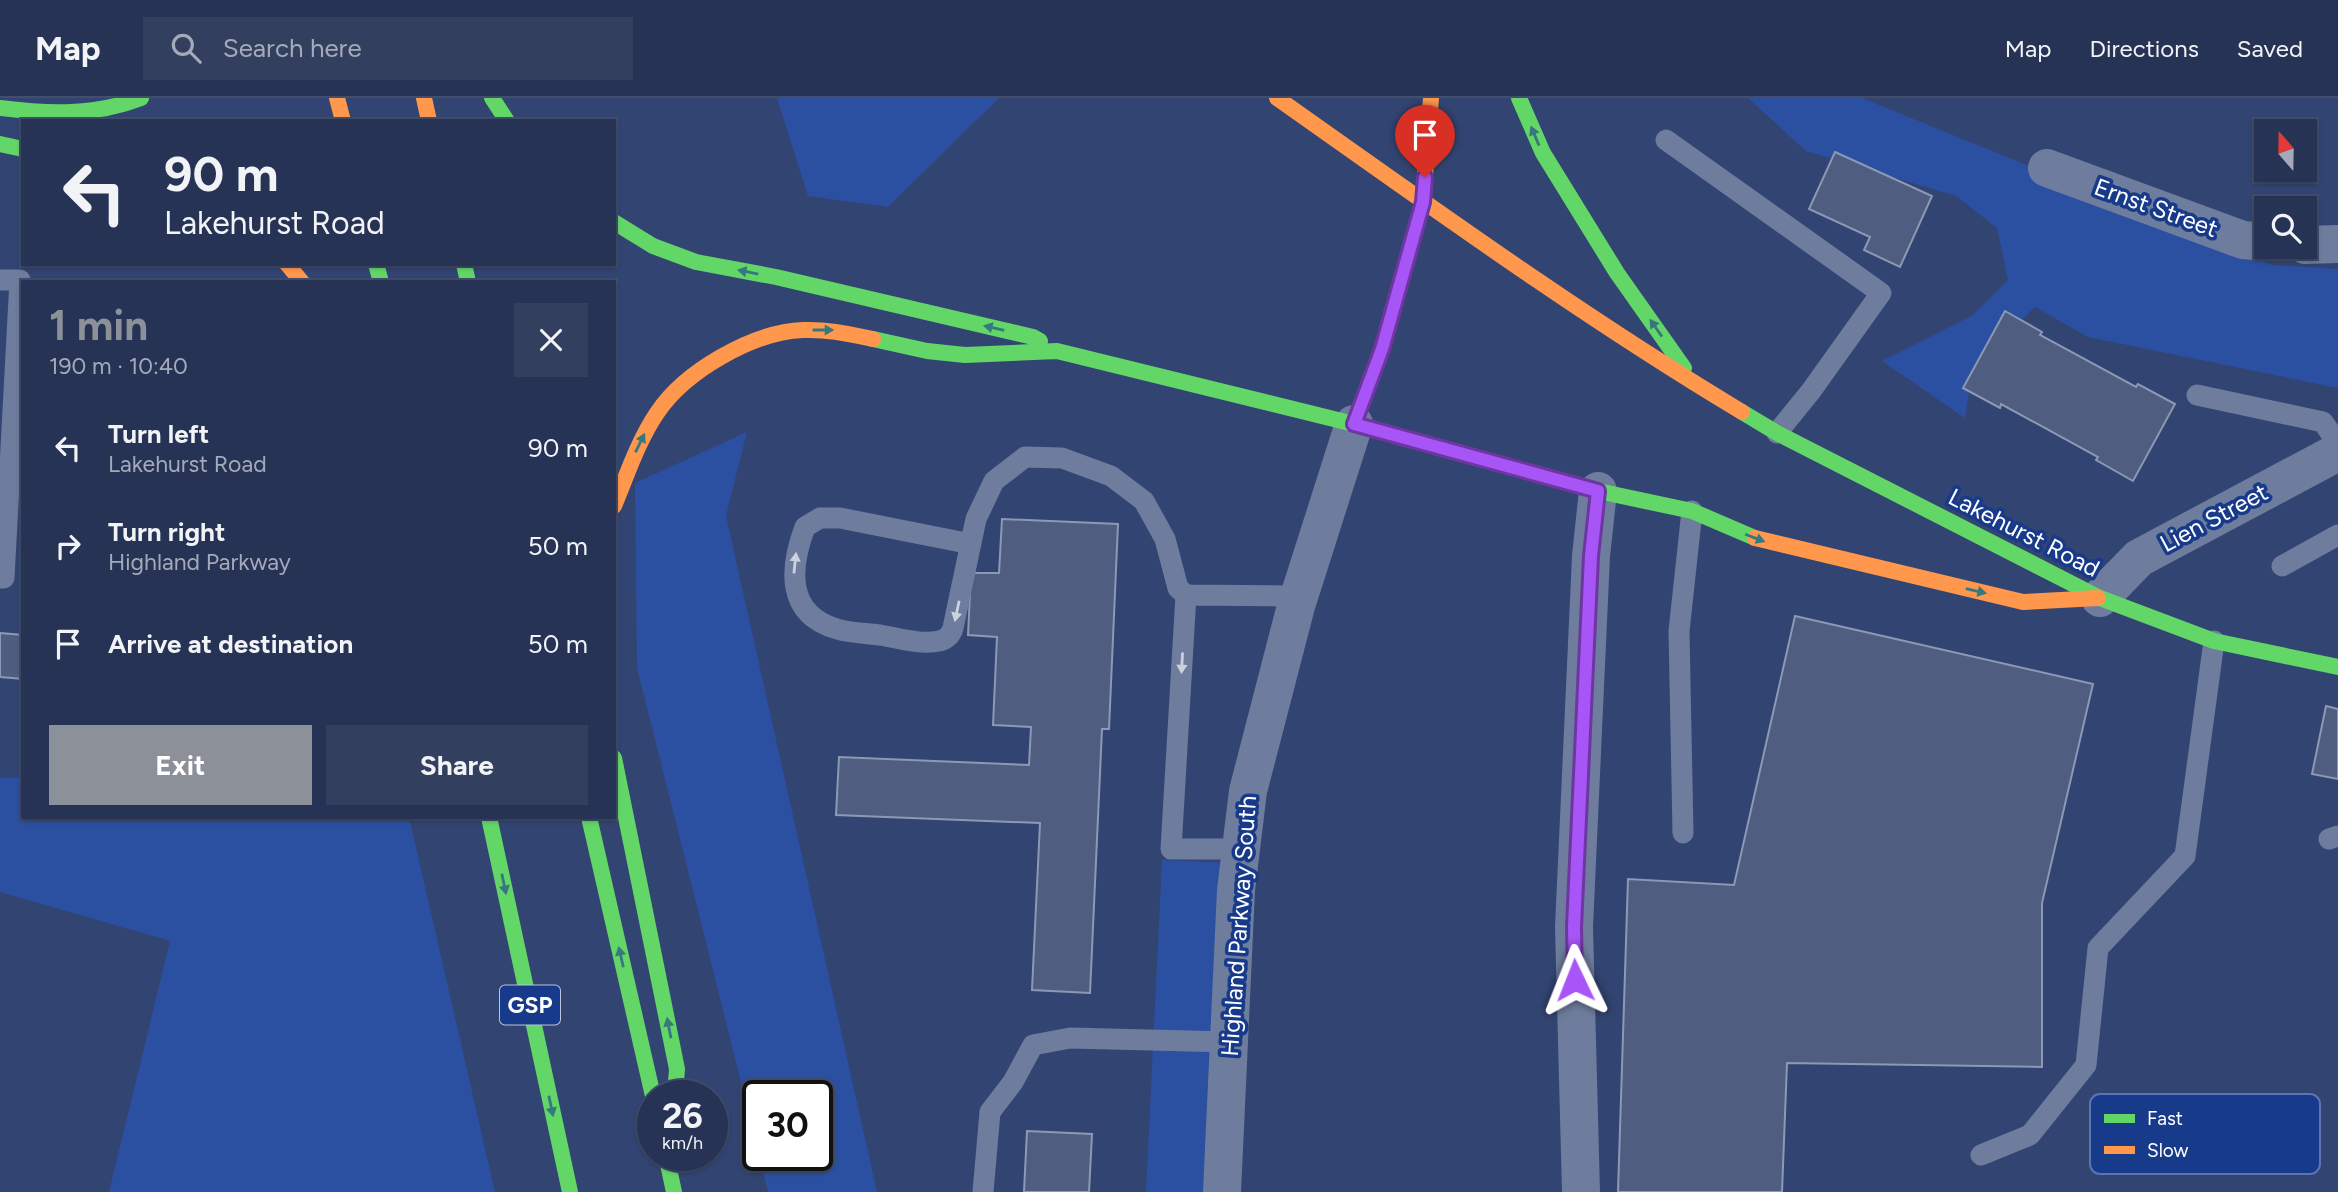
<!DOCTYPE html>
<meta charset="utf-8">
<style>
body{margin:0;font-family:Figtree,sans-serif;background:#323f5f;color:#f1f3f6;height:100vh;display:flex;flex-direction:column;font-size:26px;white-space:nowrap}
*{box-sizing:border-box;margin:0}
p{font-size:23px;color:#a4aab9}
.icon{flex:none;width:38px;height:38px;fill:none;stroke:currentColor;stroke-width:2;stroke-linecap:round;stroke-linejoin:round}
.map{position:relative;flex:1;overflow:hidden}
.drawer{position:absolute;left:21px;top:182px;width:595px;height:539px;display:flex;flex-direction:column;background:#263355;border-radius:0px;box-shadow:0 2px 5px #0004,0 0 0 2px #424e6c}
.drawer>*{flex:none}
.banner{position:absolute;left:21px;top:21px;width:595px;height:147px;border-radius:0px;box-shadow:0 2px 5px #0004,0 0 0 2px #424e6c;background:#263355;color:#f1f3f6;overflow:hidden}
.needle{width:46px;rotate:340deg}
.fabs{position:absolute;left:2254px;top:21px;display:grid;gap:14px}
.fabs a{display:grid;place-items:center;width:63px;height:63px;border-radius:0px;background:#263355;box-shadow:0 2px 5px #0004,0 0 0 2px #424e6c;font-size:35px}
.speed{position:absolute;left:637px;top:982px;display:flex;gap:14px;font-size:35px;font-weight:700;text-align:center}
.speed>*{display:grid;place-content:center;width:91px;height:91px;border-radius:50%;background:#263355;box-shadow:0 2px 5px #0004,0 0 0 2px #424e6c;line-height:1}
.speed small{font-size:18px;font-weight:400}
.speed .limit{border:4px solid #111;border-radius:10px;background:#fff;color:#111}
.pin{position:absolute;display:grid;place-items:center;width:60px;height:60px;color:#fff;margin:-72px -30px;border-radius:50% 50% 50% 0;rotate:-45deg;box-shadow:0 0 7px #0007}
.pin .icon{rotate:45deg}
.me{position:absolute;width:77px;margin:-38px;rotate:358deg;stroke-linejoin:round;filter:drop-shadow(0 0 5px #0008)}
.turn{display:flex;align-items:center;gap:24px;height:147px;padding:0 28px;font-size:32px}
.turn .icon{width:91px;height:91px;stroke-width:2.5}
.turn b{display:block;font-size:49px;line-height:60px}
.round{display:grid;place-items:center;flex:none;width:74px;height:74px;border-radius:0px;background:#323f5f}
.overview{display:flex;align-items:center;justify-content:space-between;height:119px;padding:0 28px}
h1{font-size:42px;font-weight:700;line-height:52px;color:#8c9099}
.cta{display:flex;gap:14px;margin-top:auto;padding:14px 28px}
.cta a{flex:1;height:80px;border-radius:0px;background:#8c9099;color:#fff;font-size:28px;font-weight:700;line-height:80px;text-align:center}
.cta a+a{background:#323f5f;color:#f1f3f6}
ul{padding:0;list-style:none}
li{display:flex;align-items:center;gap:21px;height:98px;padding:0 28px}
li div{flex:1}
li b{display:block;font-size:26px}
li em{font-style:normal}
header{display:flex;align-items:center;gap:42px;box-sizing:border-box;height:98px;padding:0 35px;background:#263355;border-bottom:2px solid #424e6c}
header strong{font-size:33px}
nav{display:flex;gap:38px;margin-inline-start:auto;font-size:24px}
.search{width:490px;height:63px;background:#323f5f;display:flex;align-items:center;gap:18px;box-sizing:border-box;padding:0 24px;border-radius:0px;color:#a4aab9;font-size:26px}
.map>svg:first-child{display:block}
.green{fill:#2c50a1}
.building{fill:#4f5d81;stroke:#8d99b4;stroke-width:2}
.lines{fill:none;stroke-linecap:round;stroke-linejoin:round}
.lane{stroke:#6e7c9d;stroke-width:21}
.street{stroke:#6e7c9d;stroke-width:38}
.fast{stroke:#63d668;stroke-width:16}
.slow{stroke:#ff974d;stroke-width:16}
.oneway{fill:#36787d}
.oneway2{fill:#ccd1dd}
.route-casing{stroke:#6d37a1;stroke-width:18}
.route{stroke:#a855f7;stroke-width:12}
.labels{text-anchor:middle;stroke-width:7;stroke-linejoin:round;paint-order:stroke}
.shield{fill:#183a8b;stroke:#bac4dc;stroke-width:2}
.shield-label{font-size:23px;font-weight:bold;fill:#fff}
.street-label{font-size:24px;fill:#fff;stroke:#183a8b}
.key{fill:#183a8b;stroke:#5d75ae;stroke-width:2}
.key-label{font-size:19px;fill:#fff}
</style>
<header>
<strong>Map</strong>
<div class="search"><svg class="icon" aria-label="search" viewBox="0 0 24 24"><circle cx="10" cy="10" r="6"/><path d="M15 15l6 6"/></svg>Search here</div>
<nav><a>Map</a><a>Directions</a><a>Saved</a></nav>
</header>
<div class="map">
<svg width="2338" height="1094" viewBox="0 0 2338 1094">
<rect width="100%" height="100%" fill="#324471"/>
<path class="green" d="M777 0H999L888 109 808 98Z
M1748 0H1862L2272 167 2338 171V290L2088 239 2035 209 1973 269 1965 320 1882 263 1973 217 2008 182 1997 130 1956 98 1806 53Z
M747 334 726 418 877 1094H768L759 1057H817V998H758V1052L637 570 635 385Z
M0 680H23V719H409L495 1094H109L170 843 0 794Z
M1162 762 1234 765 1205 1094H1146Z"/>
<path class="building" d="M1835 54 1932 98 1900 169 1864 152 1870 139 1809 111Z
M2005 213 2042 234 2040 237 2136 289 2138 286 2175 306 2133 383 2096 362 2098 359 2001 306 2000 310 1963 290Z
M1002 421 1118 426 1109 631H1102L1090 895 1032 892 1040 725 836 717 839 659 1029 667 1031 629 993 627 997 539 968 537 971 475H999Z
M1795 518 2093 586 2042 805V969L1787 965 1782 1094H1618L1628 781 1734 787Z
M0 535 23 537V581L0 579Z
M2326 608 2338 611V681L2312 676Z
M1027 1033 1092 1036 1089 1094H1024Z"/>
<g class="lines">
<path class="lane" d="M1666 42 1881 195 1811 293 1777 335
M0 182H20L4 480H0
M2197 297 2323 324 2338 346
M971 446 840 420H820L805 429C790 469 785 516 837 531 850 535 866 535 880 537 898 540 920 547 939 543 946 542 951 537 953 530L976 421 994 383 1025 359 1062 360 1111 378 1144 403 1165 441 1178 490 1186 497 1299 498
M2282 468 2338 437
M1186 497 1171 751H1241
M1683 735 1679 533 1692 413
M2329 741 2338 738
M1981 1057 2030 1037 2086 967 2098 850 2185 758 2214 543
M983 1094 990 1014 1013 984 1033 947 1070 940 1229 944"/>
<path class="street" d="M2047 70 2243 142 2266 144
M2305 147 2338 146
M2100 500 2139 460 2338 354
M1222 1094 1236 792 1248 693 1296 508 1354 326
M1581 1094 1574 829 1591 458 1598 393"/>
<path class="fast" d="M492 0 507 23
M1519 0 1543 55 1617 175 1684 270
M0 10C48 16 95 18 141 0
M0 46 23 51
M614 124 653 148 696 164 776 179 1033 239 1040 243
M376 166 381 184
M464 166 468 184
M873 241 927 253 965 257 1057 253 1354 326
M1742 314 1777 335 2100 500 2214 543 2338 569
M1400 339 1598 393 1692 413 1755 440
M614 660 677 971 675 998
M489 719 570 1094
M589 719 653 998
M666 1057 674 1094"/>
<path class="slow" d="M337 0 343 23
M424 0 429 23
M1277 0C1430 108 1582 218 1742 314
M287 166 302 184
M1400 339 1354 326 1382 251 1423 104 1431 0
M614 408C627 377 638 343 657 315 685 273 753 234 803 232 828 231 849 236 873 241
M1755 440 2023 504 2098 500"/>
</g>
<defs><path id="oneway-solid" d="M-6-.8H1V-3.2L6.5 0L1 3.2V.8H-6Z" transform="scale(1.75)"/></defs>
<g class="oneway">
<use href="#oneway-solid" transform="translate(1535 38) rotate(-113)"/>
<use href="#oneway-solid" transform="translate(748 174) rotate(-169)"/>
<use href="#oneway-solid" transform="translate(994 230) rotate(-167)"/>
<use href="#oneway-solid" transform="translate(1656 230) rotate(-125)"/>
<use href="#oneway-solid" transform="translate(823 232)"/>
<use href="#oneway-solid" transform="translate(640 345) rotate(-64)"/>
<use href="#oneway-solid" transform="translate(1755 440) rotate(21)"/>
<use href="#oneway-solid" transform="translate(1976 493) rotate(13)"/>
<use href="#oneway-solid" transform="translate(504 786) rotate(78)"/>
<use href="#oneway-solid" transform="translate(621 859) rotate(-103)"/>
<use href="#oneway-solid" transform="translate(669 930) rotate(-101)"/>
<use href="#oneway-solid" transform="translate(551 1008) rotate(78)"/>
</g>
<g class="oneway2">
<use href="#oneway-solid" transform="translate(795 465) rotate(-84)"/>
<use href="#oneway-solid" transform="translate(957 513) rotate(102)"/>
<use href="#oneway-solid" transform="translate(1182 565) rotate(93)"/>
</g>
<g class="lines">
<g class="route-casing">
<path id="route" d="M1425 79 1423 104 1382 251 1354 326 1598 393 1591 458 1574 829 1575 882"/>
</g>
<use href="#route" class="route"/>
</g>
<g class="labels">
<rect class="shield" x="500" y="887.5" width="60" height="39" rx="5"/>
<g class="shield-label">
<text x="530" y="915">GSP</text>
</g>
<g class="street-label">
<text transform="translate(2156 110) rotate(20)" y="8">Ernst Street</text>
<text transform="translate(2214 420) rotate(-28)" y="8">Lien Street</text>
<text transform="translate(2024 435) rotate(27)" y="8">Lakehurst Road</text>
<text transform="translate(1239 828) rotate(-86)" y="8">Highland Parkway South</text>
</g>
</g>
<rect x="2090" y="996" width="230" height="80" rx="10" class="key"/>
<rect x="2104" y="1016" width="31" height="9" fill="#63d668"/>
<rect x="2104" y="1048" width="31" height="8" fill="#ff974d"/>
<g class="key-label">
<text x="2147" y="1027">Fast</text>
<text x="2147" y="1059">Slow</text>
</g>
</svg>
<div class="fabs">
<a><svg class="needle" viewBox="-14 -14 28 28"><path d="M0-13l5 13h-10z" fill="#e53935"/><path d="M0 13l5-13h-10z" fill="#a4aab9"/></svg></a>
<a><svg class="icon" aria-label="search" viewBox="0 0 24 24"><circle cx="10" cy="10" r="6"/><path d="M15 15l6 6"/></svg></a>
</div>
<div class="speed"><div>26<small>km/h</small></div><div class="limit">30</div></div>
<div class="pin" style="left:1425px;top:79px;background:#d93025"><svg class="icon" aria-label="arrive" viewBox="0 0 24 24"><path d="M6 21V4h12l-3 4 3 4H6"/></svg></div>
<svg class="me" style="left:1575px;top:882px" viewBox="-20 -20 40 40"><path d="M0-17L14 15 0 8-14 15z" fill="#a855f7" stroke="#fff" stroke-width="4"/></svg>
<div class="banner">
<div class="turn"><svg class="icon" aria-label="left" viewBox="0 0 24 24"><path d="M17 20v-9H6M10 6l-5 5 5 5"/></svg><div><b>90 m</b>Lakehurst Road</div></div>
</div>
<section class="drawer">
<div class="overview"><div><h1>1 min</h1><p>190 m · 10:40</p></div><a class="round"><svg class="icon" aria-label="close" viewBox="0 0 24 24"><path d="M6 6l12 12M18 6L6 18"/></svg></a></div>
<ul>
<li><svg class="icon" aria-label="left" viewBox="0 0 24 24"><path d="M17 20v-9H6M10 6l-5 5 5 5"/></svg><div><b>Turn left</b><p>Lakehurst Road</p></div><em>90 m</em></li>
<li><svg class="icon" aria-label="right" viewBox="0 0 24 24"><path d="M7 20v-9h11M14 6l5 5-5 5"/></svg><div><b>Turn right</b><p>Highland Parkway</p></div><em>50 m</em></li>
<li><svg class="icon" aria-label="arrive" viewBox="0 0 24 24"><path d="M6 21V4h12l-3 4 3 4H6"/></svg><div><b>Arrive at destination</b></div><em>50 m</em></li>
</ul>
<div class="cta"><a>Exit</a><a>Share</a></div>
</section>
</div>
